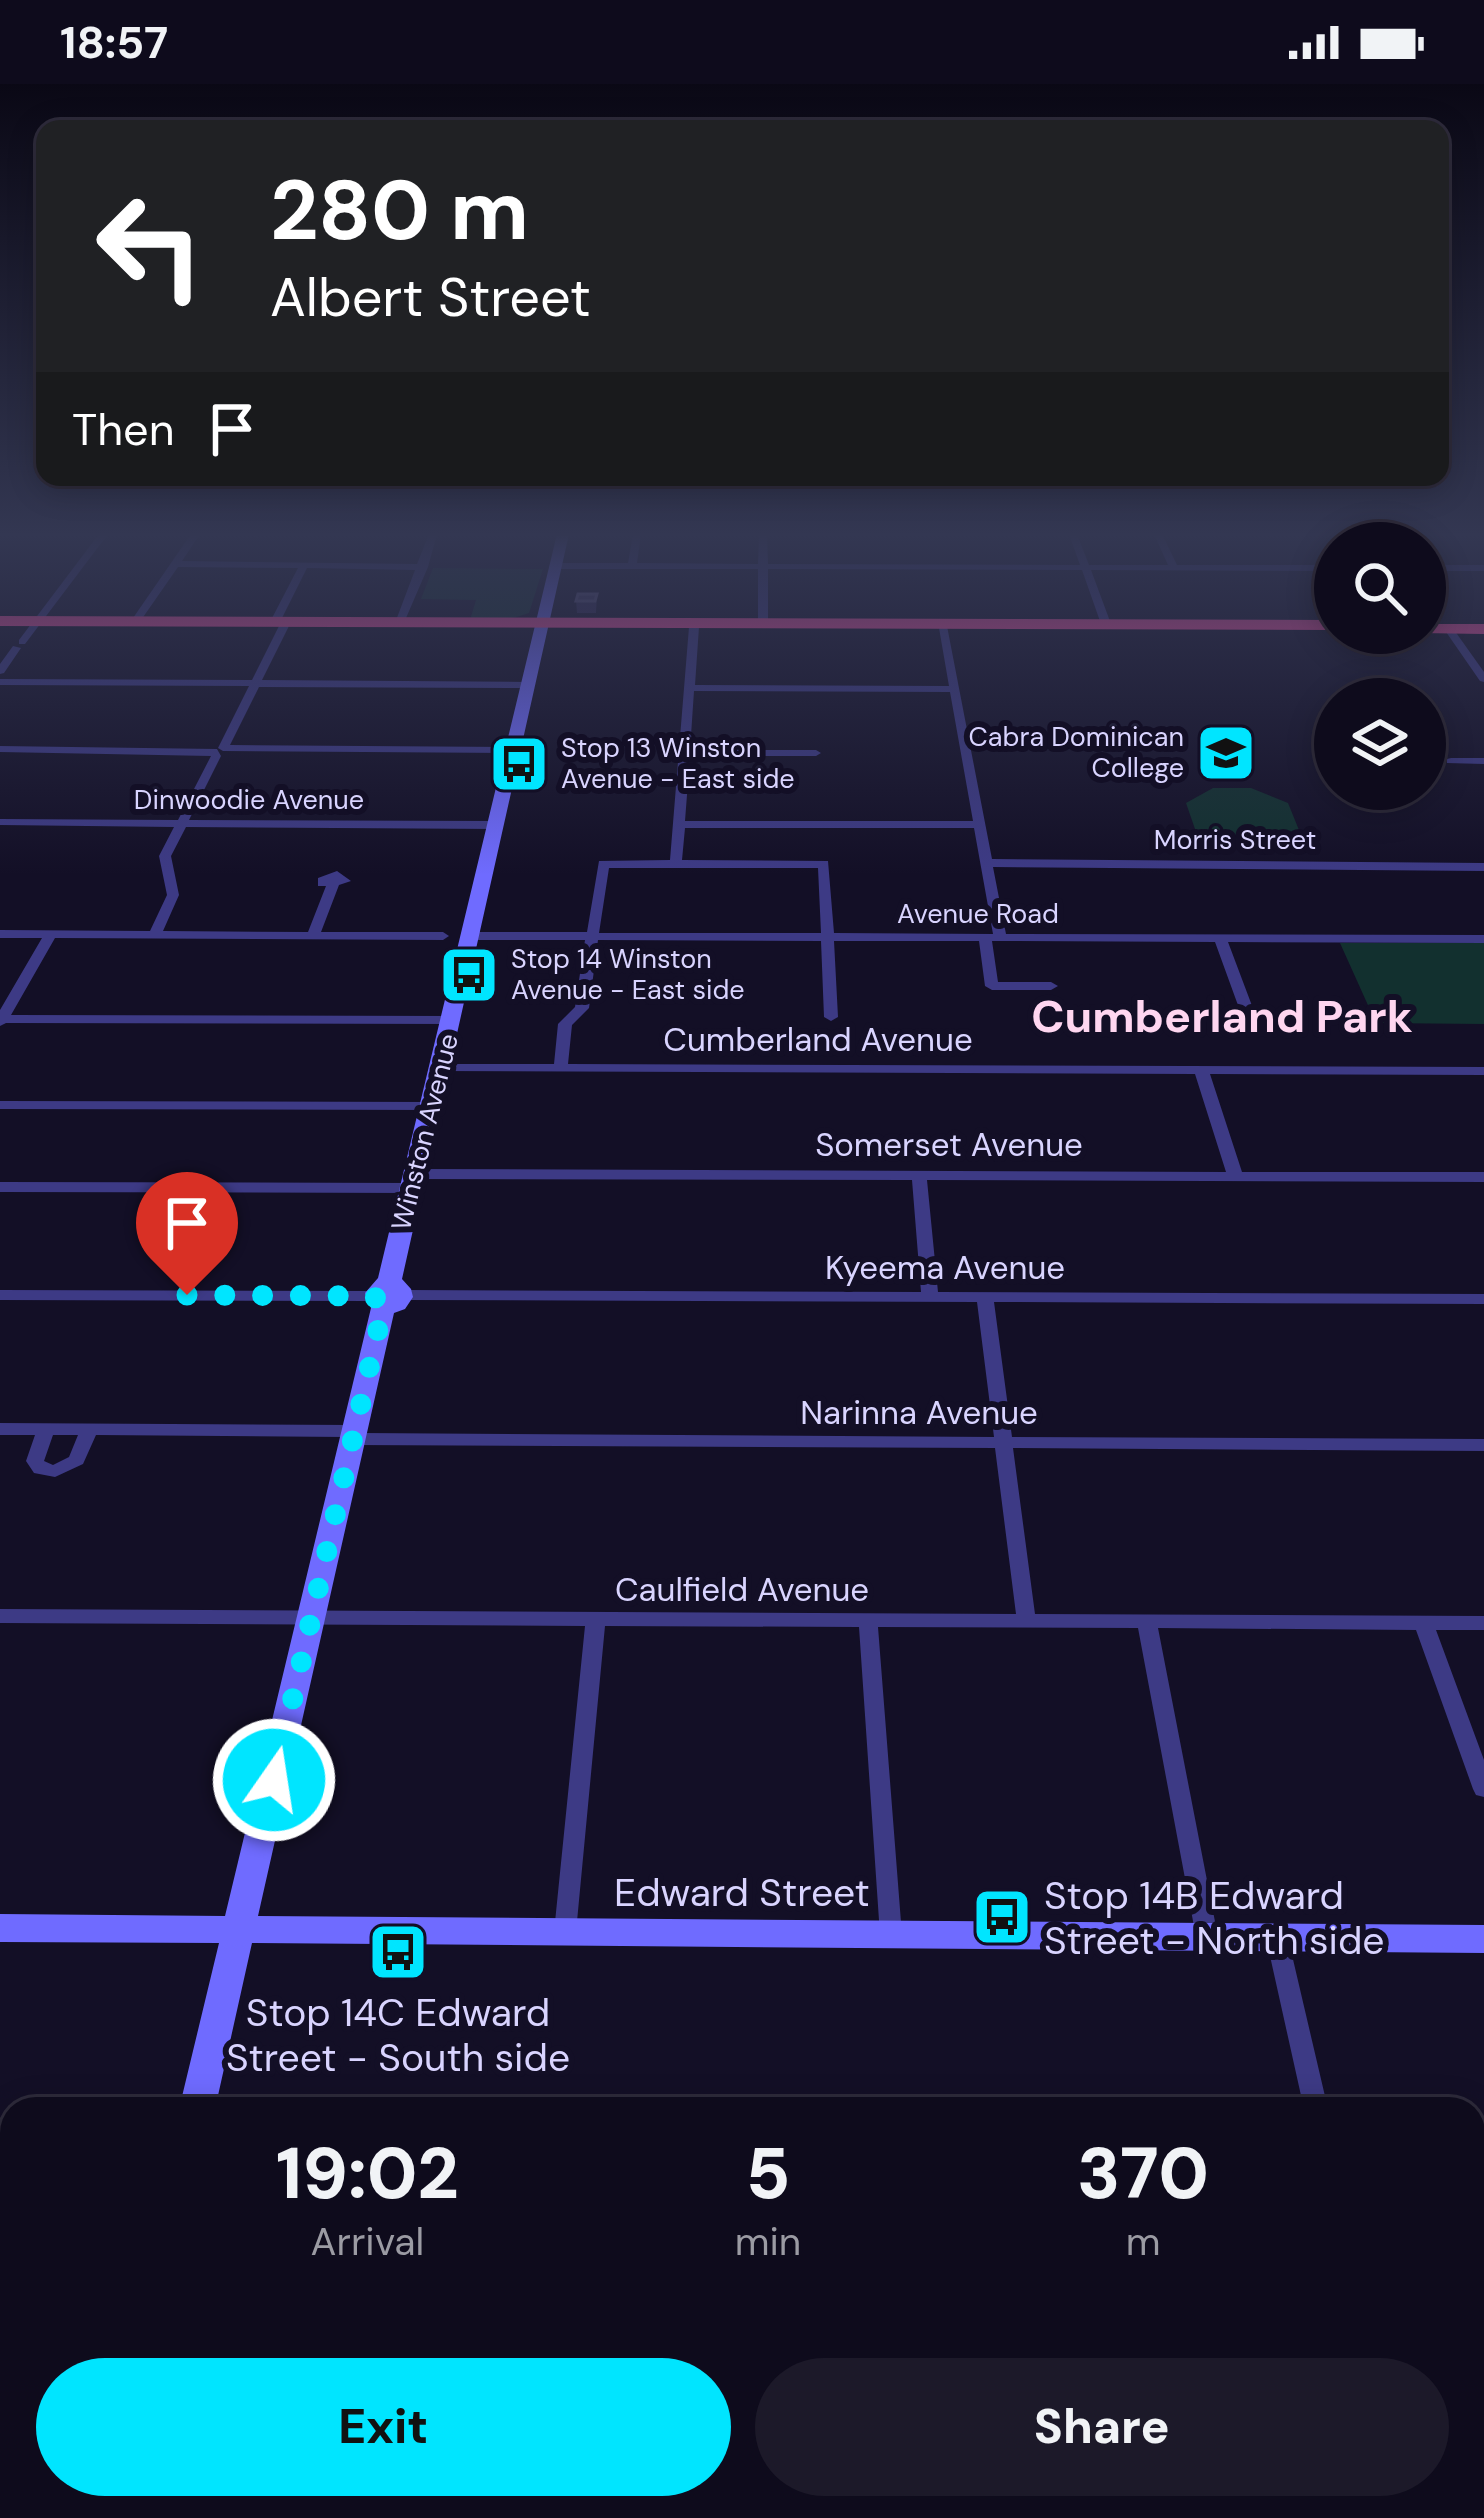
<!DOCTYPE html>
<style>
body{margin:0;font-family:"DM Sans",sans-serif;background:#1c1929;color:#f1f3f6;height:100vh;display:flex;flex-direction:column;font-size:45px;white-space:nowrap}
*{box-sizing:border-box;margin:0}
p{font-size:39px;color:#9b9ba3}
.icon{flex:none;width:66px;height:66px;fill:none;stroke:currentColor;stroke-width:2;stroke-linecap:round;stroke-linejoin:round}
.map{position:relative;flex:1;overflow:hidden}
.side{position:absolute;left:0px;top:2013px;width:1485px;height:423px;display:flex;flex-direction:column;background:#0e0b1c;border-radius:36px 36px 0 0;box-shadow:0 6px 30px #0003,0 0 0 3px #2e2b3b}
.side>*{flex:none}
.top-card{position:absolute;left:36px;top:36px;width:1413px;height:366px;border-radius:24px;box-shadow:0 6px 30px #0003,0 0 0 3px #2e2b3b;background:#202124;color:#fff;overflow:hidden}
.tools{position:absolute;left:1314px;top:438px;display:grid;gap:24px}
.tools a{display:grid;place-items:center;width:132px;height:132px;border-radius:50%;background:#0e0b1c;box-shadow:0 6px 30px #0003,0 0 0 3px #2e2b3b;font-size:60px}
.pin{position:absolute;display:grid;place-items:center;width:102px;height:102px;color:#fff;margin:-123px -51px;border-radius:50% 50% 50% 0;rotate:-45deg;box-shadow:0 0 12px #0007}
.pin .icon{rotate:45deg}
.me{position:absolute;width:132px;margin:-66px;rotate:13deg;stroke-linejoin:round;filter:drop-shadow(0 0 9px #0008)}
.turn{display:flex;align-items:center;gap:42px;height:252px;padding:0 36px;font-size:54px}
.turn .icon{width:156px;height:156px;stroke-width:2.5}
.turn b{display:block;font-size:84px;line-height:102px}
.then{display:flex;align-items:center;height:114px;padding:0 36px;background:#0003;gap:24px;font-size:45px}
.eta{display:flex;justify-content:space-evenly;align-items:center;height:204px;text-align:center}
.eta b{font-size:72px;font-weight:800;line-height:84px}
.action{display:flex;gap:24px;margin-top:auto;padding:24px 36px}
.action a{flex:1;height:138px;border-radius:72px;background:#00e5ff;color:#111;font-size:48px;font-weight:800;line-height:138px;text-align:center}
.action a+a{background:#1c1929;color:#f1f3f6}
.status{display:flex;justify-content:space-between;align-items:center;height:84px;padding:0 60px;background:#0e0b1c;direction:ltr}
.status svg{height:33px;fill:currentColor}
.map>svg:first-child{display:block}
.green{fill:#12302f}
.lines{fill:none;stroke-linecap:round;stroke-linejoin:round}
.street{fill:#3d3a85;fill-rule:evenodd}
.secondary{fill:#6f6bff;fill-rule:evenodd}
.highway{fill:#ff4fa3;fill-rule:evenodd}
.wall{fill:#312854}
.building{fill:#433a66;stroke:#5a527e;stroke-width:3}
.route{stroke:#00e5ff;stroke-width:21;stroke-dasharray:0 37.8}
.labels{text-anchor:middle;stroke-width:12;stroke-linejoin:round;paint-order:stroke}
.far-poi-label{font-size:27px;fill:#d9d4ff;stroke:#130f26;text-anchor:start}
.far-street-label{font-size:27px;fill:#d9d4ff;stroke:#130f26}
.street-label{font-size:33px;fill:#d9d4ff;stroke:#130f26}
.near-street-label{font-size:39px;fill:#d9d4ff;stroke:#130f26}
.near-poi-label{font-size:39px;fill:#d9d4ff;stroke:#130f26;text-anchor:start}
.district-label{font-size:45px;font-weight:bold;fill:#ffd6f0;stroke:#130f26}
</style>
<div class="status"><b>18:57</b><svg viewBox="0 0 49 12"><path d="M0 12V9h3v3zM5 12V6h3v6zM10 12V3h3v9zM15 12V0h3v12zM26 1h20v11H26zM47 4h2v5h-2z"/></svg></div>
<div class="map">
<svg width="1484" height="2434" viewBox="0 0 1484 2434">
<rect width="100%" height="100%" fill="#130f26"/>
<path class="green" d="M433 484 543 485 529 529 507 536H470L476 516 421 515Z
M1213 704H1251L1288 719 1301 751C1265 764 1228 763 1195 745L1186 719Z
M1340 859H1484V940L1376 939Z"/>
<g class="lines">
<path class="street" d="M99 450H108L25 560H19V556Z
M191 450H200L182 477 417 480 429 450H437L428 483 403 541 395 539 415 486 307 484 280 538 275 541 270 538 298 484 178 483 139 539H133L131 537Z
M633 450H641L637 479 758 480 759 450H767L768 480 1080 481 1069 450H1077L1089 481H1168L1154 450H1162L1177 481H1335V487L1091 486 1111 540 1106 543 1101 540 1082 486 768 485V539L763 542 758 539V485H556L551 482 556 479H628Z
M1378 450H1387L1393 459H1384Z
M1425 481H1484V487H1425Z
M1425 506 1429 508V512L1425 513Z
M284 539 289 542 262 596 528 598 533 601 528 604 259 603 230 661 513 663 518 666 513 669 223 667 218 664 249 602 0 601V595L252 596 279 542Z
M694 540 699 543 695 601 949 602 939 544 947 542 992 775 1484 779V787L993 783 1006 850 1484 851V859L1228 858 1257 935 1250 939 1243 935 1215 858 992 857 998 898H1051L1058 902 1051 906H992L985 902 979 857H834L838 933 831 937 824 933 821 857 598 856 589 924 572 941 568 980 1484 983V991L1210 990 1242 1088H1484V1098L927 1096 938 1208 1484 1210V1220L994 1218 1012 1353 1484 1355V1367L1013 1364 1035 1530 1484 1532V1546H1436L1484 1676V1713L1476 1711 1473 1705 1416 1546 1158 1544 1218 1853 1215 1860 1207 1862 1199 1860 1196 1853 1138 1544 878 1543 902 1851 899 1858 891 1860 883 1858 880 1851 859 1543 605 1542 576 1848 573 1855 565 1857 557 1855 554 1848 585 1542 0 1539V1525L1016 1530 995 1364 353 1361 347 1359 346 1353 96 1351 83 1380 55 1393 34 1389 26 1377 35 1351H0V1339L355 1341 361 1343 362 1349 994 1353 977 1218 405 1216 397 1211 405 1206 921 1208 912 1096 414 1095 406 1090 414 1085 1226 1088 1195 990 436 987 434 984 436 981 441 980H554L558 940 575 923 585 856H472L466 852 472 848H587L599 777 670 776 689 543ZM694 607 950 608 973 737H685L690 672H816L821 669 816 666H690ZM685 744H974L993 850 834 849 828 777 682 776ZM609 784H818L821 849H599ZM53 1351H78L69 1373 53 1381 44 1377Z
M1449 542 1452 543 1484 588V598L1480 597 1444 545Z
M13 562 21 564 4 589 0 590V580Z
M0 662 217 665 221 672 189 736 497 737 503 741 497 745 186 743 171 772 179 811 163 847 308 848 326 802H318V794L337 787 351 797 339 801 321 848H443L449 852 443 856 55 854 11 931 452 932 459 936 452 940 6 939 0 942V926L42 854H0V846L150 847 167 811 159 772 174 743 0 741V735L178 736 211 672 0 668Z
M1451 674H1484V680L1447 679V675Z
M0 1017 431 1018 438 1022 431 1026 0 1025Z
M0 1098 410 1099 418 1104 410 1109 0 1108Z
M0 1206 373 1207 381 1212 373 1217 0 1216Z
M1277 1845 1285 1847 1288 1854 1328 2025H1304L1266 1854 1269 1847Z
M1473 2217H1484V2243H1473Z
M1394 2424H1422L1424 2434H1396Z"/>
<path class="secondary" d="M557 450H569L402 1195 411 1205 413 1213 405 1225 394 1229 258 1832 1484 1841V1869L252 1859 215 2025H179L219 1859 0 1858V1830L225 1832 371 1224 365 1209 378 1194Z
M83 2424H125L123 2434H81Z"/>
<path class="highway" d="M0 532 1335 536V546L0 542Z
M1425 540H1484V550L1420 549H1425Z"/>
</g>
<path class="wall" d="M597 510 596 529H577L576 517Z"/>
<path class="building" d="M578 510H597L595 517H576Z"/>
<linearGradient id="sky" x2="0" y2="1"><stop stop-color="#0a0815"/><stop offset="0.57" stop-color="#333752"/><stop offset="1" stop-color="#333752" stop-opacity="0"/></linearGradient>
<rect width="1484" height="791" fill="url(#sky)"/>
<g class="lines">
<path class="route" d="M187 1211 373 1212 384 1220 274 1696"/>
</g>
<defs>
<g id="school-square" transform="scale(3)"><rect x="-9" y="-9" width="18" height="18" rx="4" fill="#00e5ff" stroke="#130f26"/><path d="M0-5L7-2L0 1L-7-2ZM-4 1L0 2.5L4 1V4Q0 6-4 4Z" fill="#111"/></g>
<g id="bus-square" transform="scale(3)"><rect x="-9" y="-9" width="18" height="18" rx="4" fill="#00e5ff" stroke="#130f26"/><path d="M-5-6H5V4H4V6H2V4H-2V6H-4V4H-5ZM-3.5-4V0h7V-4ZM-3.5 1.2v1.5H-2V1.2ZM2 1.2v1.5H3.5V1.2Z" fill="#111"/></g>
</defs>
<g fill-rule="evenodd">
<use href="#school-square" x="1226" y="669"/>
<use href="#bus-square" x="519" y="680"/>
<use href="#bus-square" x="469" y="891"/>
<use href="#bus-square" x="1002" y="1833"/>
<use href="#bus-square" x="398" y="1868"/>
</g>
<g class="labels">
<g class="far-poi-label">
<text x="1184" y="662" text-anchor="end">Cabra Dominican<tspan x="1184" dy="31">College</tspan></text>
<text x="561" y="673">Stop 13 Winston<tspan x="561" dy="31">Avenue - East side</tspan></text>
<text x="511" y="884">Stop 14 Winston<tspan x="511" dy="31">Avenue - East side</tspan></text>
</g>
<g class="far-street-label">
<text x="249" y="725">Dinwoodie Avenue</text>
<text x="1235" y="765">Morris Street</text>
<text x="978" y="839">Avenue Road</text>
<text transform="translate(425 1048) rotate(-76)" y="9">Winston Avenue</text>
</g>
<g class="street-label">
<text x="818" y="967">Cumberland Avenue</text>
<text x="949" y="1072">Somerset Avenue</text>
<text x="945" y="1195">Kyeema Avenue</text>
<text x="919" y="1340">Narinna Avenue</text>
<text x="742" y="1517">Caulfield Avenue</text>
</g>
<g class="near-street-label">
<text x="742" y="1822">Edward Street</text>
</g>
<g class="near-poi-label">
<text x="1044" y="1825">Stop 14B Edward<tspan x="1044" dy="45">Street - North side</tspan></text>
<text x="398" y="1942" text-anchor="middle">Stop 14C Edward<tspan x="398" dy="45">Street - South side</tspan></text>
</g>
<g class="district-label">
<text x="1222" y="948">Cumberland Park</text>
</g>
</g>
</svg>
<div class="tools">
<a><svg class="icon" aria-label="search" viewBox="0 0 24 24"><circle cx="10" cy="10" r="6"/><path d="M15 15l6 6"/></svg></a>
<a><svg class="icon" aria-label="layers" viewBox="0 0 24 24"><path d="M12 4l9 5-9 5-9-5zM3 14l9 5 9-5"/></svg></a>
</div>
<div class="pin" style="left:187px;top:1211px;background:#d93025"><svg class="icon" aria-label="arrive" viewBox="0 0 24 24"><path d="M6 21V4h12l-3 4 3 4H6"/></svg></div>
<svg class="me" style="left:274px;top:1696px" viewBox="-20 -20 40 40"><circle r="17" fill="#00e5ff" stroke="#fff" stroke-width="3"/><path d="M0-11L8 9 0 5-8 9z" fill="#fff"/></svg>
<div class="top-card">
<div class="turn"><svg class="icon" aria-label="left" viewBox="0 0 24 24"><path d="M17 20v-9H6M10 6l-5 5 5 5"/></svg><div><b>280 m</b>Albert Street</div></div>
<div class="then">Then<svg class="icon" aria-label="arrive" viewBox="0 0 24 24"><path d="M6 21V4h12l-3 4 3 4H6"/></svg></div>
</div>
<section class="side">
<div class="eta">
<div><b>19:02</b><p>Arrival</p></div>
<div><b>5</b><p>min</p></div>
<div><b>370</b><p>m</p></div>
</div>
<div class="action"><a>Exit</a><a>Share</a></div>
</section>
</div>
